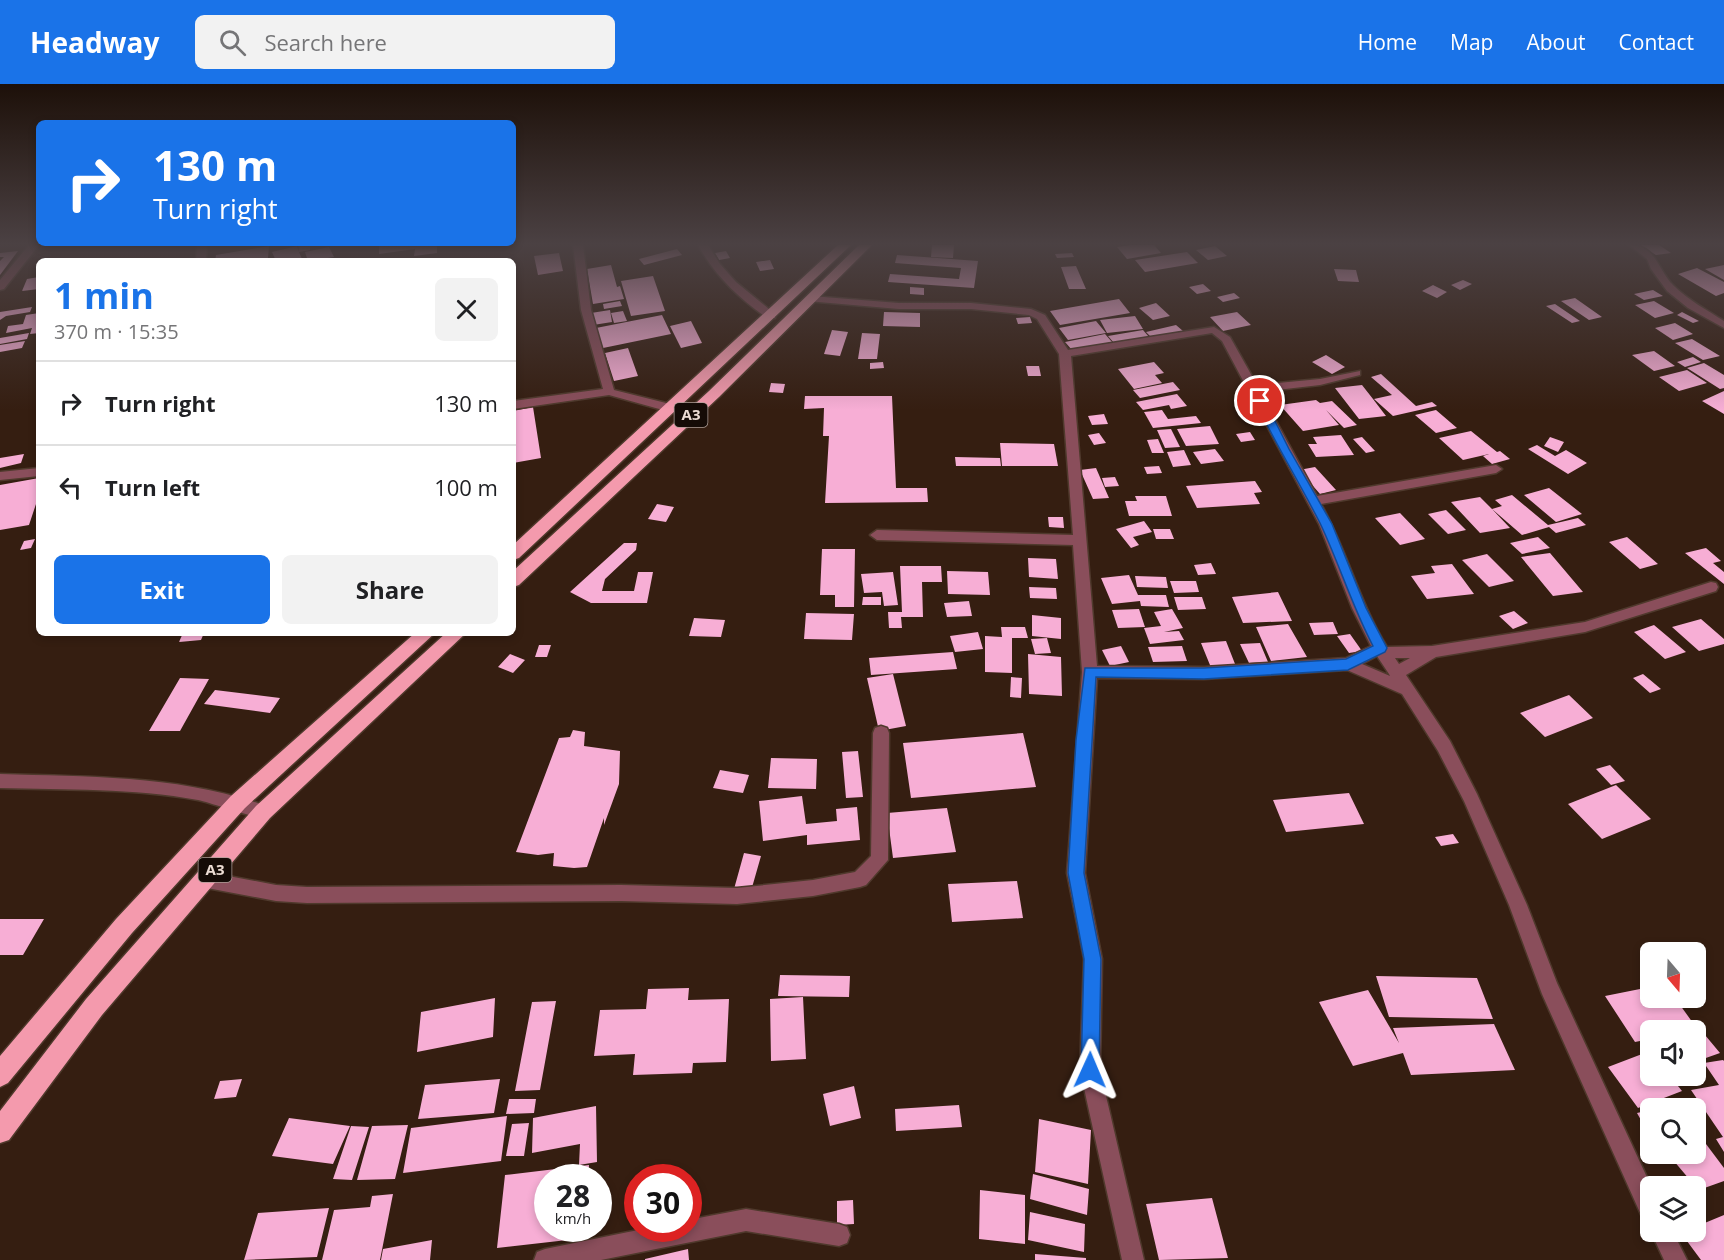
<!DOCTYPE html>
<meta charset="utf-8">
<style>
body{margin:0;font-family:"Open Sans",sans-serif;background:#f2f2f2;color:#202124;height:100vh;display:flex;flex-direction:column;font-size:22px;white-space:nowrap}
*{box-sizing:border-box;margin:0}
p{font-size:20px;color:#757577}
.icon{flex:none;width:33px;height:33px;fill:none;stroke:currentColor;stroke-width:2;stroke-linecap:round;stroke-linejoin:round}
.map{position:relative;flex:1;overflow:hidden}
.panel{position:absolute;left:36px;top:174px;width:480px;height:378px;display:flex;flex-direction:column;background:#fff;border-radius:9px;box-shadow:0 3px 9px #0003}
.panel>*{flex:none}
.banner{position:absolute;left:36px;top:36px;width:480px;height:126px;border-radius:9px;box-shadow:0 3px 9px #0003;background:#1a73e8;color:#fff;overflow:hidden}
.needle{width:39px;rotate:161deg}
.tools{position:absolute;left:1640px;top:858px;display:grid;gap:12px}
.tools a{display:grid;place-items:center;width:66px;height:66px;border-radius:9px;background:#fff;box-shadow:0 3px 9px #0003;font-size:30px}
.speed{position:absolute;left:534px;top:1080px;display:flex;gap:12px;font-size:30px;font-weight:700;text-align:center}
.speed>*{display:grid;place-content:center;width:78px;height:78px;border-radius:50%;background:#fff;box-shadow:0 3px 9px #0003;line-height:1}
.speed small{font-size:15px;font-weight:400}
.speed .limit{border:9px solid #d22;background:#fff;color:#111}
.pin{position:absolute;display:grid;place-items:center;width:51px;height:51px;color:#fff;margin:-26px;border:3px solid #fff;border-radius:50%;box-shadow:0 2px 6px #0007}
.me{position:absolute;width:66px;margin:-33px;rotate:1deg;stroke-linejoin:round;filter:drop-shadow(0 0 4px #0008)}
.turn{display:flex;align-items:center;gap:21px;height:126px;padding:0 18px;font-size:27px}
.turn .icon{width:78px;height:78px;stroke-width:2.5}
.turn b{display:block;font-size:42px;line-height:51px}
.round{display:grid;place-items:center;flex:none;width:63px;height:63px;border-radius:9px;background:#f2f2f2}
.summary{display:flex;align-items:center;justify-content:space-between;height:102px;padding:0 18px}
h1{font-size:36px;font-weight:700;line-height:45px;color:#1a73e8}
.cta{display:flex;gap:12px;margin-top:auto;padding:12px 18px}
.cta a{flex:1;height:69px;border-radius:9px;background:#1a73e8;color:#fff;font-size:24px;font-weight:700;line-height:69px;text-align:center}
.cta a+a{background:#f2f2f2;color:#202124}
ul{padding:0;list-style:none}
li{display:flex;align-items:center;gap:18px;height:84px;padding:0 18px;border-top:2px solid #e0e0e0}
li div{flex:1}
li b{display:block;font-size:22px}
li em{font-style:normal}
header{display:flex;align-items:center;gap:36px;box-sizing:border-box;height:84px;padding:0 30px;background:#1a73e8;color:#fff}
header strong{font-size:28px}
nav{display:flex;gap:33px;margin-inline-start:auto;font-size:21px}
.search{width:420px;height:54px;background:#f2f2f2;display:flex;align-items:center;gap:15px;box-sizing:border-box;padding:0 21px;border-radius:9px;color:#757577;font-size:22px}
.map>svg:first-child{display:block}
.building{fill:#f7aed5}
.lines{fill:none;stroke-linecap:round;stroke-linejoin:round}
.minor-casing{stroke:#4f392c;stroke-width:3}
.highway-casing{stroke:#4f392c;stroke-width:3}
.minor{fill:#8a4e5b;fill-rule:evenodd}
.highway{fill:#f49aad;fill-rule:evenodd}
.route{fill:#1a73e8;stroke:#114b97;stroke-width:1.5}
.labels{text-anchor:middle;stroke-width:6;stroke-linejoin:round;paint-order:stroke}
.shield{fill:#150b06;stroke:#ac9d96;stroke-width:1.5}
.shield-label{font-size:15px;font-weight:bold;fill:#ecdcd3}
</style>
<header>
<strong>Headway</strong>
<div class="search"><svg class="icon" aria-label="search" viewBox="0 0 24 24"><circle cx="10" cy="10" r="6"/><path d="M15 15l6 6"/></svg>Search here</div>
<nav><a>Home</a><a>Map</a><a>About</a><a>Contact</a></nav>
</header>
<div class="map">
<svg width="1724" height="1176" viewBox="0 0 1724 1176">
<rect width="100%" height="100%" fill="#351e11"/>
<path class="building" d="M298 161H310V166L299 168 303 177H276L272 168 297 162 299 168Z
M379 161H437V169L414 172 415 165 379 170Z
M932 161H954L953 174 931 173Z
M1131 161H1154L1161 169 1127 175 1117 163Z
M1640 161H1659L1671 169 1656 171Z
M269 162 268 174 215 177 216 171Z
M1215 162 1227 172 1208 176 1196 166Z
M329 163 334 173 308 177 305 168Z
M677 165 682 171 644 181 639 175Z
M18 167 0 191V177L4 173H0V169Z
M726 167 730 174 719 176 715 169Z
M1187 168 1198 179 1145 188 1135 176Z
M559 169 563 187 538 191 534 172Z
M1072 169 1074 173 1057 174 1055 170Z
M897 171 978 177 974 204 888 198 890 190 959 195 961 184 895 179Z
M770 176 774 185 760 187 756 178Z
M611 181 617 203 620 202 624 215 593 220 587 185Z
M1724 181V196L1705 185Z
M1076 182 1086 205H1069L1061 183Z
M1697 184 1724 198V209L1716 212 1678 190Z
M1334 185 1356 186 1359 198 1338 197Z
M653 192 665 227 631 232 621 197Z
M39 193V205L22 207 27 195Z
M1463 196 1472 200 1460 206 1451 201Z
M1203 200 1211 207 1197 210 1189 203Z
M1433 201 1447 208 1437 214 1422 207Z
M910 203 924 204V211L910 210Z
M1653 206 1663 212 1644 216 1634 210Z
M1234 209 1240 214 1223 218 1217 213Z
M1575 214 1602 233 1589 236 1561 217Z
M1119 215 1130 229 1060 241 1050 227Z
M620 217 622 222 604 225 603 220Z
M1654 217 1674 229 1655 234 1635 221Z
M1156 219 1170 232 1153 236 1139 224Z
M1555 220 1580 237 1572 239 1546 222Z
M32 223 30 228 6 232 0 236V228Z
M610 226 612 238 593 241 591 229Z
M623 227 627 237 614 239 611 229Z
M884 228 920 229V243L883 242Z
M1237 228 1251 241 1223 247 1210 233Z
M1682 228 1699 237 1693 239 1677 231Z
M39 229V249L30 250 32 244 6 249 8 242 23 240 26 231Z
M662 231 671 250 603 264 596 244Z
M1135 232 1143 245 1107 249 1100 236Z
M1030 233 1032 239 1018 240 1016 234Z
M691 237 702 259 681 264 670 242Z
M1096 237 1106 249 1068 256 1059 244Z
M1675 239 1693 250 1673 256 1655 244Z
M1176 241 1183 247 1152 254 1146 248Z
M832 246 848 248 840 272 824 270Z
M1143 246 1149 253 1114 259 1108 252Z
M29 249 27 255 0 260V254Z
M862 249 880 250 877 275H858Z
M1105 250 1112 258 1072 266 1065 258Z
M1692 255 1720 272 1703 276 1675 259Z
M25 257 22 264 0 268V261Z
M628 264 638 292 614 297 605 269Z
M1654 267 1675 282 1654 287 1632 271Z
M1326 271 1345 283 1332 290 1312 278Z
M1693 273 1701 278 1685 283 1677 278Z
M883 278 884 284 870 285V279Z
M1154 278 1164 289 1155 291 1162 299 1134 305 1118 285Z
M1704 279 1724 291V304L1720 305 1687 284Z
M1026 282H1039L1041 292H1028Z
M1687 286 1707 299 1679 307 1659 293Z
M1381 290 1416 322 1432 318 1437 322 1393 332 1374 315 1392 311 1371 293Z
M1173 298 1180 306 1140 314 1133 306Z
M771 299 785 300 783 309 769 308Z
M1362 301 1373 315 1386 332 1359 335 1335 304Z
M1724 307V330L1702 317Z
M1177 310 1187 322 1171 325 1169 321 1143 326 1136 318Z
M805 312H892L896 404H927L928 418 825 419 829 352H823L824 324 804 325Z
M1316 316 1320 319 1332 317 1357 341 1344 344 1326 326 1339 341 1303 347 1280 321Z
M533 323 541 374 513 379V327Z
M1162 326 1168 335 1196 332 1201 339 1153 344 1144 328Z
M1436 326 1457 344 1436 349 1415 331Z
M1104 330 1108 340 1092 341 1088 332Z
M1210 342 1219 360 1186 362 1177 345Z
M1171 345 1180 363 1165 364 1157 346Z
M1471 347 1497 368 1500 367 1510 375 1492 380 1483 372 1489 370 1463 376 1439 354Z
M1250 348 1255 356 1241 358 1236 350Z
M1099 349 1106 359 1094 361 1088 351Z
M1341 351 1354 371 1316 373 1308 360H1317L1313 353Z
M1362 353 1375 367 1366 369 1353 355Z
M1550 353 1564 358 1558 368 1544 362Z
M1158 355 1164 369H1152L1147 356Z
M1000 359 1054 360 1058 382H1002Z
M1537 361 1555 372 1566 366 1587 379 1568 390 1528 365Z
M1215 365 1224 377 1201 380 1193 368Z
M1184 366 1191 381 1173 383 1167 368Z
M24 370 21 379 0 384V374Z
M955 373 1000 374 1001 382H956Z
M1159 382 1162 389 1147 390 1144 383Z
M1315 383 1336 406 1320 410 1299 386Z
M1096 384 1109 414 1093 415 1080 386Z
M1115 393 1119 402 1105 403 1102 394Z
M39 394V411L29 441 0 446V401Z
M1255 397 1262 408 1254 409 1260 420 1197 424 1186 402Z
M1549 404 1582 430 1556 438 1524 411Z
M1512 411 1548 441 1578 434 1586 441 1556 449 1549 443 1522 451 1492 425 1502 422 1495 416Z
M1135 412H1166L1172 432H1129L1125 417H1137Z
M1480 413 1492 425 1510 444 1480 449 1451 418Z
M657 420 674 423 666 438 648 435Z
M1446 426 1466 446 1448 450 1428 430Z
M1400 429 1425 455 1400 461 1375 434Z
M1048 433H1063L1064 444 1049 443Z
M1144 437 1152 448 1133 453 1139 461 1131 464 1116 445Z
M1153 445H1170L1174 455H1156Z
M1538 453 1550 464 1522 470 1510 459Z
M1627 453 1658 480 1640 485 1609 458Z
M35 455 31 464 20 466 24 457Z
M624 459H637L636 466 605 495 602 507H634L638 488H653L647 519H591L570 508Z
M1706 464 1721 477 1713 479 1724 488V500L1685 469Z
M822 465H855L854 523H835V511H820Z
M1550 469 1583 508 1553 512 1521 473Z
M1487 470 1514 497 1489 503 1462 476Z
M1028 474 1056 475 1058 495 1029 493Z
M1211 479 1216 490 1198 491 1194 481Z
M1452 480 1474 510 1427 515 1411 492 1435 489 1431 482Z
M900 482H941L942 498H922L923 533H901L902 544H889L888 528H902Z
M947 487 988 488 990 511 948 510Z
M893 488 898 521 884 522 882 508 864 509 861 490Z
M1129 491 1138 511H1166L1169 523 1141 522 1140 517 1112 520 1101 494Z
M1135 492 1166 493 1168 504 1137 503Z
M1170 497H1196L1199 508 1174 509Z
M1029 503 1056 504 1057 515 1030 514Z
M1278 508 1292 537 1243 539 1232 513Z
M863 513H881V521H862Z
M1174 513H1202L1206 525 1178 526Z
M969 517 972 532 947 533 944 519Z
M1139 525 1145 543 1118 544 1112 526Z
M1172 525 1183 544 1164 548 1179 547 1184 556 1150 560 1144 544 1161 542 1154 528Z
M1514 527 1528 539 1513 545 1499 532Z
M806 529 854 530 852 556 804 555Z
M1032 531 1061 534V555L1032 552Z
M694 534 725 536 721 553 689 552Z
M1701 535 1724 555V560L1699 567 1672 543Z
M1333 538 1338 550 1314 551 1309 539Z
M1288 540 1307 573 1271 577 1256 543Z
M1654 541 1686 568 1665 575 1634 548Z
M1001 543H1025L1028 554H1012V589L985 588V552L1002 553Z
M978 548 983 565 955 568 950 552Z
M183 549H204L201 556 179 558Z
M1350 550 1362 567 1349 569 1337 552Z
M1047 554 1051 569 1035 570 1031 555Z
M1226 557 1237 585 1212 586 1201 559Z
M1260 559 1268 578 1249 579 1240 560Z
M539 561H551L547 573H535Z
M1121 562 1129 578 1110 582 1102 566Z
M1182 562 1187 577 1153 578 1148 563Z
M953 568 957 585 871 591 869 574Z
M510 570 525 576 513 589 498 583Z
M1028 570 1061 573 1062 612 1029 610Z
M893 590 906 642 879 647 867 594Z
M1643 590 1661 605 1650 609 1633 594Z
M1011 593 1022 594 1021 614 1010 613Z
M180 594 209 595 180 647H149Z
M215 606 280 614 270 629 204 620Z
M1569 611 1593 634 1545 653 1520 629Z
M573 646 585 648 584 662 620 667 619 700 604 741V734L587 783 574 784 553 782 554 769 538 771 516 768 559 654 570 653Z
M1023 649 1036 703 911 714 903 659Z
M858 667 863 713 846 714 842 668Z
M771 674 817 675 816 705 768 704Z
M1610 681 1625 697 1611 701 1596 685Z
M720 686 749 691 743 709 713 704Z
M1616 701 1651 735 1602 755 1568 720Z
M1349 709 1364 740 1286 748 1273 716Z
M802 712 806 740 837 737 836 725 857 723 860 756 807 761V751L763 757 759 717Z
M947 724 956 768 893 774 887 729Z
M1453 750 1459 759 1441 762 1435 753Z
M744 769 761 772 751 807 734 805Z
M1017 797 1023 834 952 838 948 800Z
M0 835H44L23 871H0Z
M780 891 850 892 849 913 778 912Z
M1376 892 1477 894 1493 935 1389 933Z
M1650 903V914H1675L1698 946H1650V955L1635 958 1605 912Z
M689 904 688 916 729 915 726 978 693 979 692 989 633 991 635 970 594 972 600 926 646 925 648 905Z
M1368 906 1399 959 1393 944 1494 940 1515 986 1411 991 1403 969 1353 982 1319 918Z
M803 913 806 975 771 977 770 915Z
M495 914 493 953 417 968 421 928Z
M556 917 540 1006 515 1007 532 918Z
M1705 951 1720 969 1703 975 1695 965V955Z
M1650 967V992H1670L1682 1007 1638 1024 1608 983Z
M1723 976 1724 977V1068L1716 1055 1723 1053 1691 1006 1719 1001 1704 979Z
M242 995 236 1013 214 1015 220 997Z
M500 995 494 1029 418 1035 425 1001Z
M854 1002 861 1034 830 1042 823 1010Z
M509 1015H536L534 1029 506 1030Z
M1690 1017 1695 1024H1661Z
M959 1021 962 1043 896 1047 895 1025Z
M596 1022 597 1078 579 1081 580 1060 532 1069 533 1034Z
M1650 1026V1044L1646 1045 1637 1029Z
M507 1032 501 1077 403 1089 411 1044Z
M289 1034 350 1042 333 1080 272 1072Z
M1039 1035 1091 1046 1088 1100 1035 1088Z
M529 1039 524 1072H506L512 1040Z
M408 1041 395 1095 357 1096 372 1042Z
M351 1042 369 1043 352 1096 333 1095Z
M1697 1048 1724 1084V1097L1696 1107 1695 1102 1668 1070H1695Z
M589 1081 588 1094H548V1144H585V1154L497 1164 505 1091Z
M1033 1090 1089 1105 1087 1131 1030 1115Z
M980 1106 1025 1111V1160L979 1155Z
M393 1110 380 1176H322L334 1126 370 1123 372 1112Z
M1212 1114 1228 1174 1159 1176 1146 1120Z
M853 1116 854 1140 837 1141V1117Z
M329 1124 317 1173 244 1176 258 1129Z
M1030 1128 1085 1140 1084 1168 1028 1156Z
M1724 1131V1176H1701L1681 1149 1695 1148V1143Z
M432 1156 430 1176H381L383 1165Z
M688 1165 689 1176H645V1175Z
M1035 1170 1086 1174V1176H1035Z"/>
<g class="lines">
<g class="minor-casing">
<path id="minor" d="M29 161H39L4 205 0 206V196Z
M197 161H207L206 177H196Z
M573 161H583L591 226 614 306 674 321V327L670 328 609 311 513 325V317L603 305 581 226Z
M698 161H708L720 180 736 198 775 230V234H767C739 214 715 192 698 161Z
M1629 161C1657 161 1657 186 1674 202 1688 216 1707 226 1724 237V244L1688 224 1667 207 1651 185 1647 175Z
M811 212 899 219H971L1031 225 1045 231 1068 266 1214 243 1230 253 1257 301 1320 295 1360 287V291L1320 301 1260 308 1317 412 1496 381 1502 385 1496 389 1321 420C1347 466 1359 518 1387 563L1432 562 1585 538 1711 498 1716 499 1718 503 1716 507 1585 548 1436 573 1406 591 1450 657 1477 710 1527 821 1557 899 1651 1102 1650 1136 1642 1133 1542 910 1509 821 1464 717 1438 667 1402 610 1347 586 1204 595 1097 594 1085 789 1102 875 1100 986 1144 1176H1122L1080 986 1084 875 1067 789 1082 588 1073 461 877 456 870 451 877 446 1073 451 1059 270 1037 235 1029 231 971 225H899L807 217V213ZM1212 249 1222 257 1319 440 1352 524 1371 562 1346 574 1204 583 1097 582 1071 272ZM1377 572 1389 590 1390 592 1362 580ZM1395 574H1410L1399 580Z
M39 384V392L0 396V388Z
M881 642 887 644 889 649 888 776 866 801 860 803 813 812 737 820 621 817 307 819 276 817 207 804 201 802 198 796 201 790 207 788 276 801 307 803 621 801 737 804 813 796 855 788 871 772 873 649 875 644Z
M0 690C92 693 181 691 269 723L271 728 269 733C259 737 213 719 198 716 133 704 66 706 0 704Z
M746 1125 839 1140 847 1143 850 1151 847 1159 839 1162 746 1147 601 1176H534L537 1168 545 1165 648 1144H688V1136Z
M1651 1148H1673L1687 1176H1664Z"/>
</g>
<g class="highway-casing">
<path id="highway" d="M838 161H851L519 474 513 476V461Z
M859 161H872L719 313 519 501 513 503V487L709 307Z
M415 549H435L245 724 132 849 8 999 0 1003V972L116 835 231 712Z
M446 549H466L270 734 102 931 9 1056 0 1059V1027L86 915 256 722Z"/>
</g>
<use href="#minor" class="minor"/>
<use href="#highway" class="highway"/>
</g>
<linearGradient id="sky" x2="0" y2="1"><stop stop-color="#1d1009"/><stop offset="0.49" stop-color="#4b4143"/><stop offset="1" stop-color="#4b4143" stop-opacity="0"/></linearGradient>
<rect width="1724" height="326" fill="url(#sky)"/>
<path class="route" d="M1256 315 1265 317 1289 365 1332 440 1366 524 1387 564 1385 568 1348 586 1204 595 1096 593 1084 789 1101 875 1099 986 1097 992 1090 995 1084 992 1081 986 1084 875 1068 789 1076 656 1085 584H1204L1346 575 1373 562C1352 522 1339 479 1320 439 1299 398 1275 359 1255 317Z"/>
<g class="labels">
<g class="shield">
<rect x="674.5" y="319" width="33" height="24" rx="4.5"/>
<rect x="198.5" y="774" width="33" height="24" rx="4.5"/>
</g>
<g class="shield-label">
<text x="691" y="336">A3</text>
<text x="215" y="791">A3</text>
</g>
</g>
</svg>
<div class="tools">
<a><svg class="needle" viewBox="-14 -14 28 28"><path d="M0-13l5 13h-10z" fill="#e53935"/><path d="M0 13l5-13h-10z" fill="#757577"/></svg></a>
<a><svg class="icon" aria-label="sound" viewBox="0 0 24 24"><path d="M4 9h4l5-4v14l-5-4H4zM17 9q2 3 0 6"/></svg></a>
<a><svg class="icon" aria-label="search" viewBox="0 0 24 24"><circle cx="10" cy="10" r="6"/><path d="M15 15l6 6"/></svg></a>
<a><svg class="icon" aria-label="layers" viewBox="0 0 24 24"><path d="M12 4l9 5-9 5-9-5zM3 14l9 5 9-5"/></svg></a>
</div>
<div class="speed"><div>28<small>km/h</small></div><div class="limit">30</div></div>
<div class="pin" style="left:1260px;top:317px;background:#d93025"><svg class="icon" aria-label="arrive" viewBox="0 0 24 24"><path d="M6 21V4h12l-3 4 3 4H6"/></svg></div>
<svg class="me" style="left:1090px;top:986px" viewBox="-20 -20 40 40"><path d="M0-17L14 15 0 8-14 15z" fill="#1a73e8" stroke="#fff" stroke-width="4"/></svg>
<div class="banner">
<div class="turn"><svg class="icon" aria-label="right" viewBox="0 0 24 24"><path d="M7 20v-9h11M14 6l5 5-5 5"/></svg><div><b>130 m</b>Turn right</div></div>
</div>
<section class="panel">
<div class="summary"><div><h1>1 min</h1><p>370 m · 15:35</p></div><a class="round"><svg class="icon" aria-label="close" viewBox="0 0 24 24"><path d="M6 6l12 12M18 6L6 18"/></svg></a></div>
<ul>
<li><svg class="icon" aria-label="right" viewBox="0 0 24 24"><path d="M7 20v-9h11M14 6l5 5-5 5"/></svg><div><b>Turn right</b></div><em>130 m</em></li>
<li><svg class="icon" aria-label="left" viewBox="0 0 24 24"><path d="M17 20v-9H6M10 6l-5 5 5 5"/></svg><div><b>Turn left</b></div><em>100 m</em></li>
</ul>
<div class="cta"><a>Exit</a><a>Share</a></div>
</section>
</div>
